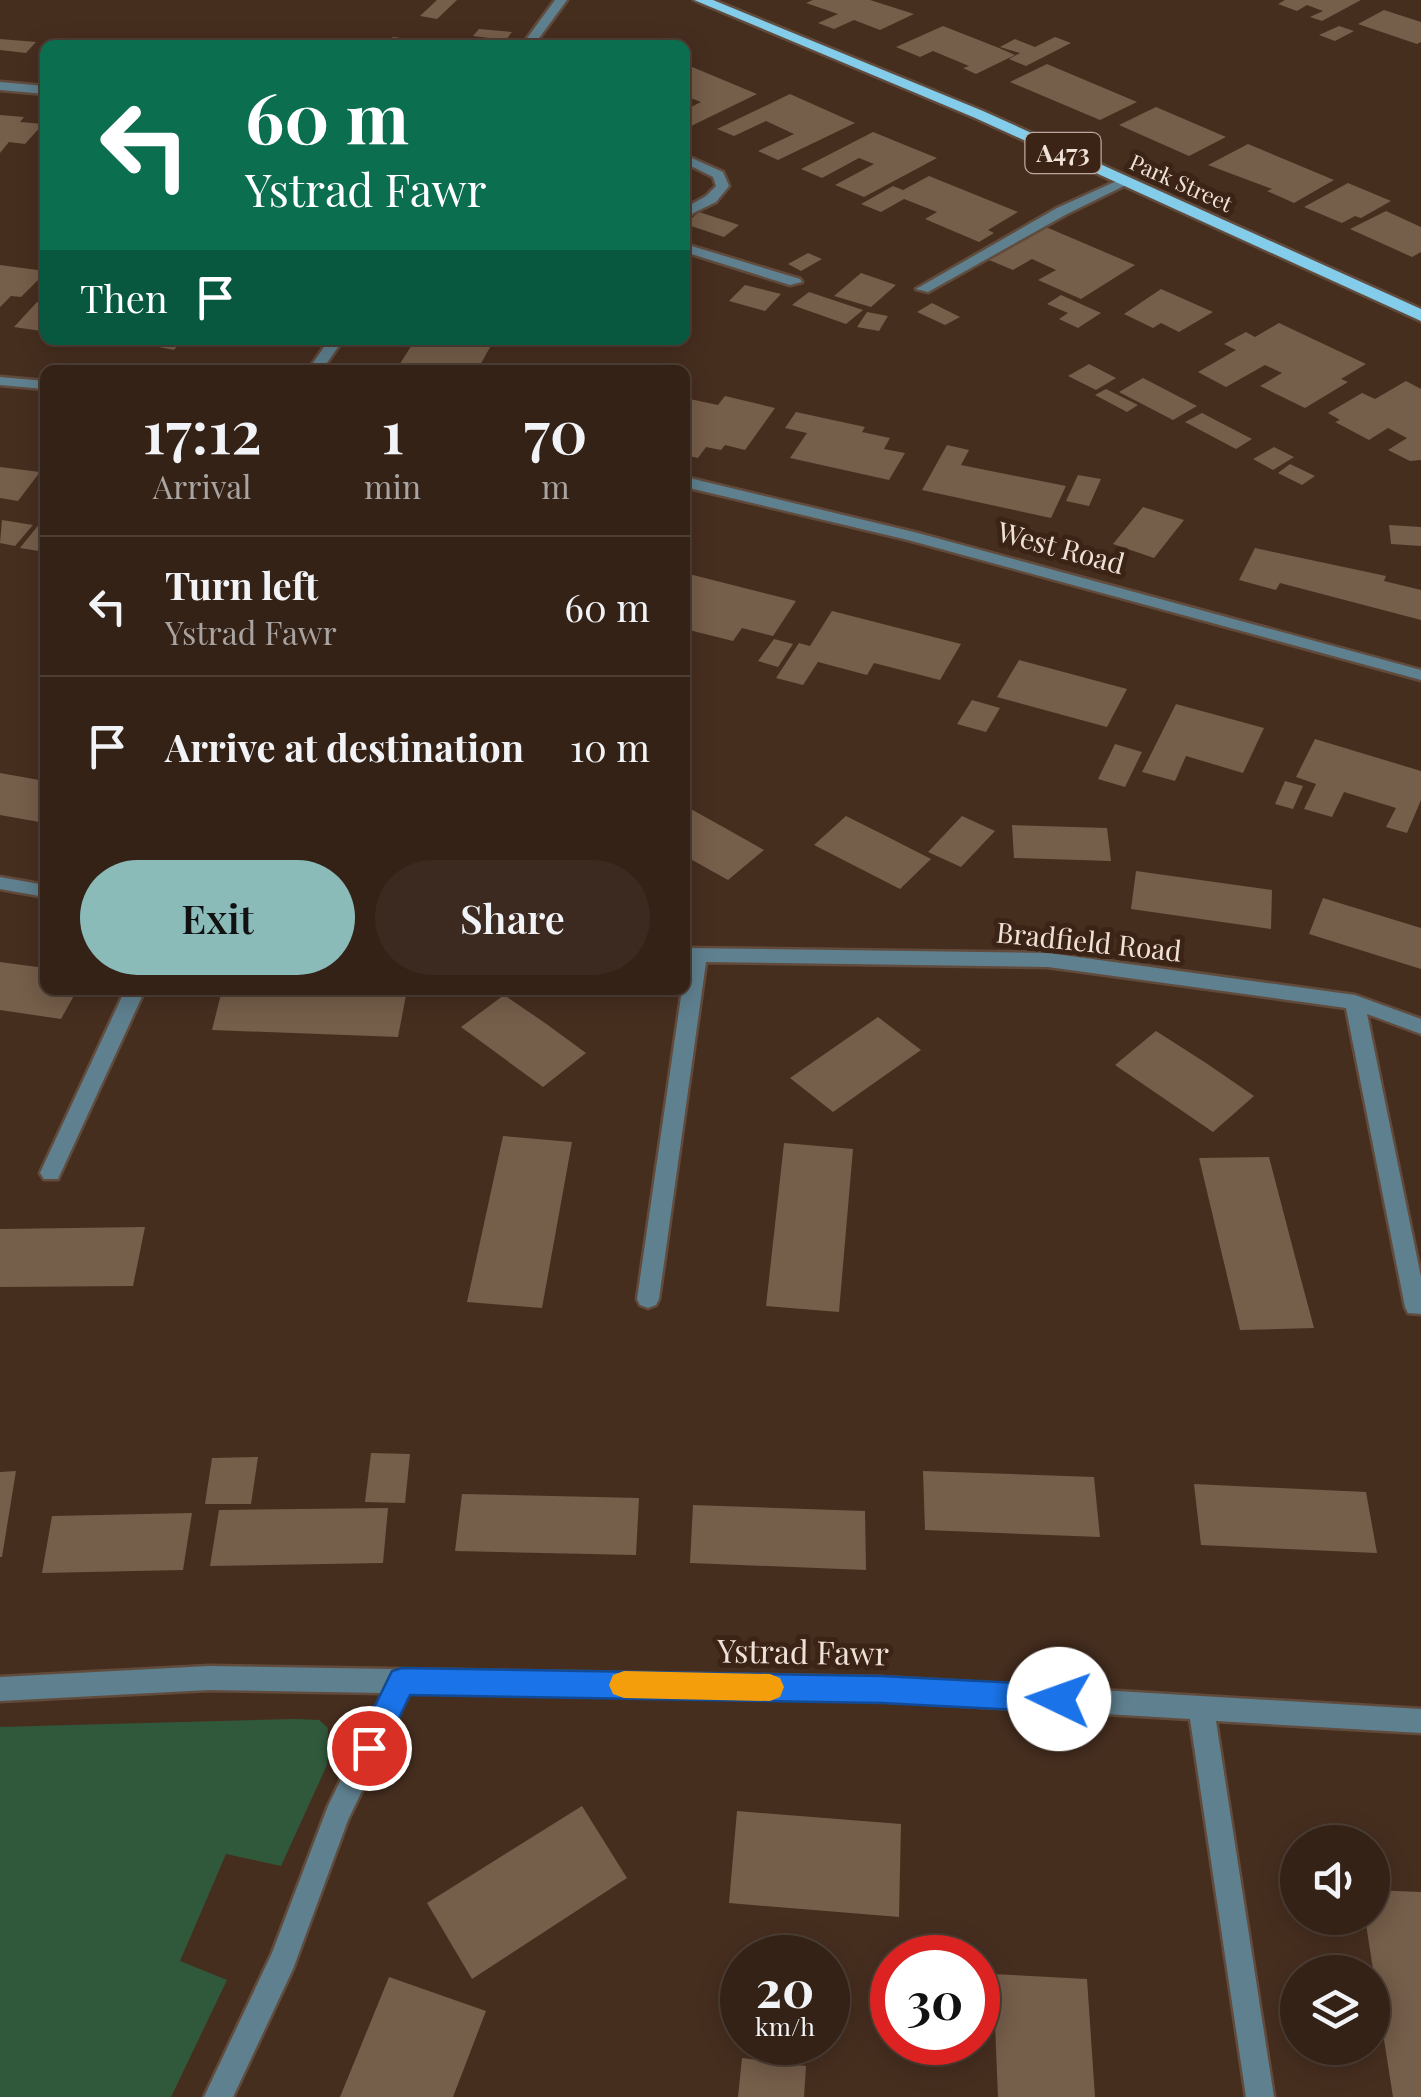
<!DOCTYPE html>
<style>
body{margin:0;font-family:"Playfair Display",serif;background:#3c2a20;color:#f1f3f6;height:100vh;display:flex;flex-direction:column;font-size:38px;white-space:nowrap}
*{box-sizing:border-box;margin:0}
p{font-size:32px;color:#a9a4a1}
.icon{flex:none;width:55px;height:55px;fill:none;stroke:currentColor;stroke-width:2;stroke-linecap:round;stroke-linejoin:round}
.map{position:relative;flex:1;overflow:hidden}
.details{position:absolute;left:40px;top:365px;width:650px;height:630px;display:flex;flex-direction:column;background:#342217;border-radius:15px;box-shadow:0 5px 25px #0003,0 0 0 2px #4e3f36}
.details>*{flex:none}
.top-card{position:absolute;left:40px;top:40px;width:650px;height:305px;border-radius:15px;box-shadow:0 5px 25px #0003,0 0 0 2px #4e3f36;background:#0b6e4f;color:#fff;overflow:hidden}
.buttons{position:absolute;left:1280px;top:1825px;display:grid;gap:20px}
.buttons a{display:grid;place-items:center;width:110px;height:110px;border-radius:50%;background:#342217;box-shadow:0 5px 25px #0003,0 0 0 2px #4e3f36;font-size:50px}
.speed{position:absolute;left:720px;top:1935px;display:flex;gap:20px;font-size:50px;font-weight:700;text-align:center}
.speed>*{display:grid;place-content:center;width:130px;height:130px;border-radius:50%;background:#342217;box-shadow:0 5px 25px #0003,0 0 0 2px #4e3f36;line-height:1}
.speed small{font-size:25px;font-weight:400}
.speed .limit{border:15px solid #d22;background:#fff;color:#111}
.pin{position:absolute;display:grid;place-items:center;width:85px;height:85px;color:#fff;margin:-42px;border:5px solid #fff;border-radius:50%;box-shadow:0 2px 10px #0007}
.me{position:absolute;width:110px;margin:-55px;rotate:273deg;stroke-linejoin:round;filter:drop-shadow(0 0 8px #0008)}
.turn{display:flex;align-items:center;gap:35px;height:210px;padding:0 40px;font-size:45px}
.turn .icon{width:130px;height:130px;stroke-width:2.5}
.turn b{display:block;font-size:70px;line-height:85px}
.then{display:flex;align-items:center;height:95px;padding:0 40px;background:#0003;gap:20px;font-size:38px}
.eta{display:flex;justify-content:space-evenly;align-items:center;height:170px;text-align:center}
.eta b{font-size:60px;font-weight:600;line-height:70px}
.action{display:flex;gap:20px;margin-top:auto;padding:20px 40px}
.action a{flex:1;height:115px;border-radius:60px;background:#8bbbb9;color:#111;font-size:40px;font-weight:600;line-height:115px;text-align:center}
.action a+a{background:#3c2a20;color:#f1f3f6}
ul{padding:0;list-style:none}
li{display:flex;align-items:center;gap:30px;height:140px;padding:0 40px;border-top:2px solid #4e3f36}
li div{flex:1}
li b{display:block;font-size:38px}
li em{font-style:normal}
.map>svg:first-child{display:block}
.green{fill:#30593c}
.building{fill:#755e4a}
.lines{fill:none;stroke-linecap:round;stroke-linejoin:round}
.lane-casing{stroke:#614b3d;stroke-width:5}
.street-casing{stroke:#614b3d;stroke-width:5}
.primary-casing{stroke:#614b3d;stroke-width:5}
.lane{fill:#5f808f;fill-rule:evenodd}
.street{fill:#5f808f;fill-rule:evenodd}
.primary{fill:#83ccea;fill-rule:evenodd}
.route{fill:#1a73e8;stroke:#114b97;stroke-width:2.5}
.slow{fill:#f59e0b}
.labels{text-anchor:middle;stroke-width:10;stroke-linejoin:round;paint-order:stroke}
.far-street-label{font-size:22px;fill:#f0e1d8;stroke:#3b2416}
.shield{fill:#3b2416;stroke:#baa89e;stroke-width:2.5}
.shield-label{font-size:25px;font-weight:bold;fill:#f0e1d8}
.street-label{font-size:28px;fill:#f0e1d8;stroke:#3b2416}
.near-street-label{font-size:32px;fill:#f0e1d8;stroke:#3b2416}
</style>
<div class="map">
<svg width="1421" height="2097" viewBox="0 0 1421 2097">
<rect width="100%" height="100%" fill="#462e1f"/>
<path class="green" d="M295 1719 319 1720 328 1728 327 1765 281 1866 226 1854 180 1961 227 1980 171 2097H0V1727Z"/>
<path class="building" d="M437 0H457L437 19 420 16Z
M813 0H870L914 14 880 30 854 20 834 29 818 23 838 14 806 3Z
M1285 0H1361L1322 21 1310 17 1323 11 1307 5 1297 11 1278 4Z
M1384 10 1421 22V42L1417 44 1358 24Z
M943 26 999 48 1015 55 976 74 963 68 969 66 933 51 920 57 896 47Z
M1339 26 1354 31 1335 41 1319 35Z
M479 29 512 32 506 40 473 36Z
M393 37 441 43V45H385Z
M1055 37 1071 43 1026 66 1009 59 1020 53 1000 47 1015 39 1035 47Z
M0 39 36 42 26 53 0 50Z
M685 64 757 94 685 129V110L701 102 685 96Z
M1047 64 1137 102 1100 120 1010 82Z
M790 94 855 123 778 160 758 151 794 134 766 121 734 136 717 129Z
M1156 107 1226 137 1189 156 1119 125Z
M0 115 24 117 20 122 43 124 25 144 9 142 0 153Z
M873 132 937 158 864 197 835 185 874 164 859 158 822 178 801 169Z
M1248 144 1334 180 1294 203 1267 191 1272 189 1208 165Z
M929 176 1018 212 988 230 994 233 979 242 925 219 937 212 904 199 881 212 861 204 893 186 903 190Z
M1348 183 1391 201 1361 218 1355 216 1342 223 1304 207Z
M1386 211 1421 227V252L1412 257 1350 229Z
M699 212 739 225 724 237 685 224Z
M1046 227 1135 265 1081 299 1038 280 1056 270 1032 259 1013 270 989 260Z
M808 253 822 259 801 271 788 264Z
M0 265 45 271V273L21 297 11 296 0 307Z
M861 273 896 285 871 307 834 296Z
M745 285 781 294 765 311 729 301Z
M1161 289 1213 312 1179 332 1161 323 1153 328 1124 314Z
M809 292 863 310 846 324 792 305Z
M1061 295 1101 313 1078 328 1059 319 1068 313 1047 304Z
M37 302 45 303V327L41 331 14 327Z
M932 303 960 317 945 325 917 312Z
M867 312 888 316 879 331 857 327Z
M1279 323 1366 364 1341 379 1348 382 1305 408 1260 386 1282 373 1265 365 1226 387 1198 372 1236 350 1224 344 1246 332 1255 337Z
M121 340H182L174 350Z
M415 340H476L493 342 479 367 452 363 449 370H396Z
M1089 364 1116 378 1096 390 1068 376Z
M1143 378 1197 406 1173 420 1119 392Z
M1406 381 1421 389V460L1410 461 1388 450 1407 438 1388 428 1369 440 1335 422 1340 420 1328 413 1362 393 1375 399Z
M1106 389 1138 405 1127 412 1095 395Z
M725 396 775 408 745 450 725 445 721 450 706 447 698 458 685 455V398L718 405Z
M796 412 865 427 862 432 890 438 884 449 905 453 889 480 790 458 807 433 785 428Z
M1202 413 1252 439 1236 449 1185 422Z
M947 445 969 450 961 465 1066 486 1051 518 922 490Z
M1274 447 1294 457 1273 470 1253 459Z
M1290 464 1315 476 1302 485 1278 473Z
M0 467 40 472 18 501 0 498Z
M1078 475 1101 479 1089 506 1066 501Z
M1143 507 1184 520 1154 558 1113 544Z
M45 517V552L20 548Z
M2 520 33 525 15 546 0 543Z
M1389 525 1421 527V546L1391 544Z
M1255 548 1386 576 1384 581 1421 590V620L1280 583 1276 590 1239 580Z
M685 573 796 601 773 636 742 628 733 641 685 629Z
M832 611 961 644 940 680 874 663 867 675 818 662 803 685 776 678 799 643 810 646Z
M774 639 793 644 778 667 758 661Z
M1019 660 1127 689 1107 727 997 697Z
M972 700 1000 708 986 732 957 724Z
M1176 704 1264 728 1243 773 1186 756 1175 781 1142 772Z
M1315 739 1421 771V800L1407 833 1386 827 1396 808 1344 792 1332 817 1304 809 1316 784 1296 777Z
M1115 744 1142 752 1125 787 1098 779Z
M0 773 45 781V823L0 815Z
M1285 781 1303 786 1293 809 1275 804Z
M689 808 725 828 764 850 728 880 685 856V810Z
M846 816 888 837 931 859 900 889 814 845Z
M962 816 995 831 961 867 928 852Z
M1012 825 1107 828 1111 861 1014 858Z
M1136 871 1272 890 1271 929 1131 909Z
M1323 898 1421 928V969L1309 934Z
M0 962 45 968V990H77L61 1019 0 1010Z
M222 990H407L398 1037 212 1030Z
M504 995 545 1023 586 1053 543 1087 461 1027Z
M878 1017 921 1050 833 1112 790 1078Z
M1156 1031 1206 1063 1254 1096 1213 1132 1115 1065Z
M503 1136 572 1142 542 1308 467 1302Z
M784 1143 853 1149 839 1312 766 1306Z
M1269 1157 1298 1268 1314 1328 1240 1330 1199 1158Z
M145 1227 133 1286 0 1287V1229Z
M371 1453 410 1454 405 1503 365 1502Z
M258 1457 251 1504H205L212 1458Z
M16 1471 2 1557H0V1472Z
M923 1471 1094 1477 1100 1537 925 1530Z
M1194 1484 1366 1492 1377 1553 1201 1545Z
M462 1494 639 1498 636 1555 455 1551Z
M693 1505 865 1511 866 1570 690 1563Z
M388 1508 383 1563 210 1566 219 1510Z
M192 1513 183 1570 42 1573 52 1516Z
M582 1806 627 1878 472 1979 427 1903Z
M737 1811 901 1824 899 1917 729 1903Z
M1372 1890 1421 1892V2097H1393L1365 1918H1372Z
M993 1974 1087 1979 1095 2097H998Z
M389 1977 486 2011 453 2097H340Z
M742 2058 806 2066 804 2097H738Z"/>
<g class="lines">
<g class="lane-casing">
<path id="lane" d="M685 155 723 172 729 186 716 202 685 217V208L706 196 716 186 713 177 685 163Z
M1121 179 1132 182 1067 214 928 292 916 289 1057 208Z
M685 244 800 279 802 282 790 285 685 252Z"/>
</g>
<g class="street-casing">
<path id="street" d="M555 0H567L534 45H522Z
M0 82 45 86V94L0 90Z
M329 340H343L322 370H308Z
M0 377 45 381V389L0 385Z
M685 477 918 533 1421 670V680L908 540 685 487Z
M0 877 45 885V897L0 889Z
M685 948 1048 953 1355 995 1421 1019V1034L1367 1014 1421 1277V1314L1408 1313 1405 1307 1346 1008 1048 967 706 962 659 1299 656 1305 648 1308 640 1305 637 1299 682 990H685Z
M125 990H145L58 1179H44L40 1173Z
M209 1666 881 1677 1421 1709V1733L1216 1721 1274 2097H1246L1190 1719 881 1701 409 1693 348 1820 293 1969 233 2097H204L272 1953 328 1806 383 1693 209 1690 0 1701V1677Z"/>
</g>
<g class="primary-casing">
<path id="primary" d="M694 0H713L983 111 1421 309V321L973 117Z"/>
</g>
<use href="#lane" class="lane"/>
<use href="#street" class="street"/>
<use href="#primary" class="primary"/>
</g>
<path class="route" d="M402 1668 881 1676 1059 1685 1069 1689 1073 1699 1069 1708 1059 1712 881 1703 410 1695 380 1758 369 1762 359 1758 355 1748 359 1738 392 1671Z"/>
<path class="slow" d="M624 1671 770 1674 780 1678 784 1687 780 1697 770 1701 624 1698 613 1694 609 1685 613 1675Z"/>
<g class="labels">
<g class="far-street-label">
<text transform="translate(1181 183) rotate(24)" y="8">Park Street</text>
</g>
<rect class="shield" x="1025.5" y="133" width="75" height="40" rx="8"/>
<g class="shield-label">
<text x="1063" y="162">A473</text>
</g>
<g class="street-label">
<text transform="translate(1061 548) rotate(15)" y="10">West Road</text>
<text transform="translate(1089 942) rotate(6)" y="10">Bradfield Road</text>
</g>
<g class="near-street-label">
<text transform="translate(803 1653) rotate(1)" y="11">Ystrad Fawr</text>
</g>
</g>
</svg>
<div class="buttons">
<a><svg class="icon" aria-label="sound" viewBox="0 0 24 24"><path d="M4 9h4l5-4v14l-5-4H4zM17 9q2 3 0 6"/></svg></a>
<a><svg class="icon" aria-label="layers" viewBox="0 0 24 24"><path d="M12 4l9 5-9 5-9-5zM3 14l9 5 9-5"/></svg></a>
</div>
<div class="speed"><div>20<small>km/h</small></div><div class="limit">30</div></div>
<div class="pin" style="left:369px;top:1748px;background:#d93025"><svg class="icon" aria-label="arrive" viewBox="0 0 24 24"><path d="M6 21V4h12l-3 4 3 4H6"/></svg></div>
<svg class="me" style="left:1059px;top:1699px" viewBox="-20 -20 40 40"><circle r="19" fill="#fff"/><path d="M0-13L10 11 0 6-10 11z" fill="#1a73e8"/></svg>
<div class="top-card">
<div class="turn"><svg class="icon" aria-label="left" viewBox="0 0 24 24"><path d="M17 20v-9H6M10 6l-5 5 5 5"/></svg><div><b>60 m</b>Ystrad Fawr</div></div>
<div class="then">Then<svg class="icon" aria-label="arrive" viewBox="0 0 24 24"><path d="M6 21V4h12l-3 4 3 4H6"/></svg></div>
</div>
<section class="details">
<div class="eta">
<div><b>17:12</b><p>Arrival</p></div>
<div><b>1</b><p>min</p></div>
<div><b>70</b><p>m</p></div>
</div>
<ul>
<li><svg class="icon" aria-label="left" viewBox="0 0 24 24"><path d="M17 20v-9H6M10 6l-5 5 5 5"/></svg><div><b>Turn left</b><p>Ystrad Fawr</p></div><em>60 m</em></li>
<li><svg class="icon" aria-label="arrive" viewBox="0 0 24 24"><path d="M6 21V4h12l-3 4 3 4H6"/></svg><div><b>Arrive at destination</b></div><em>10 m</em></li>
</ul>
<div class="action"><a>Exit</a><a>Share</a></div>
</section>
</div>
